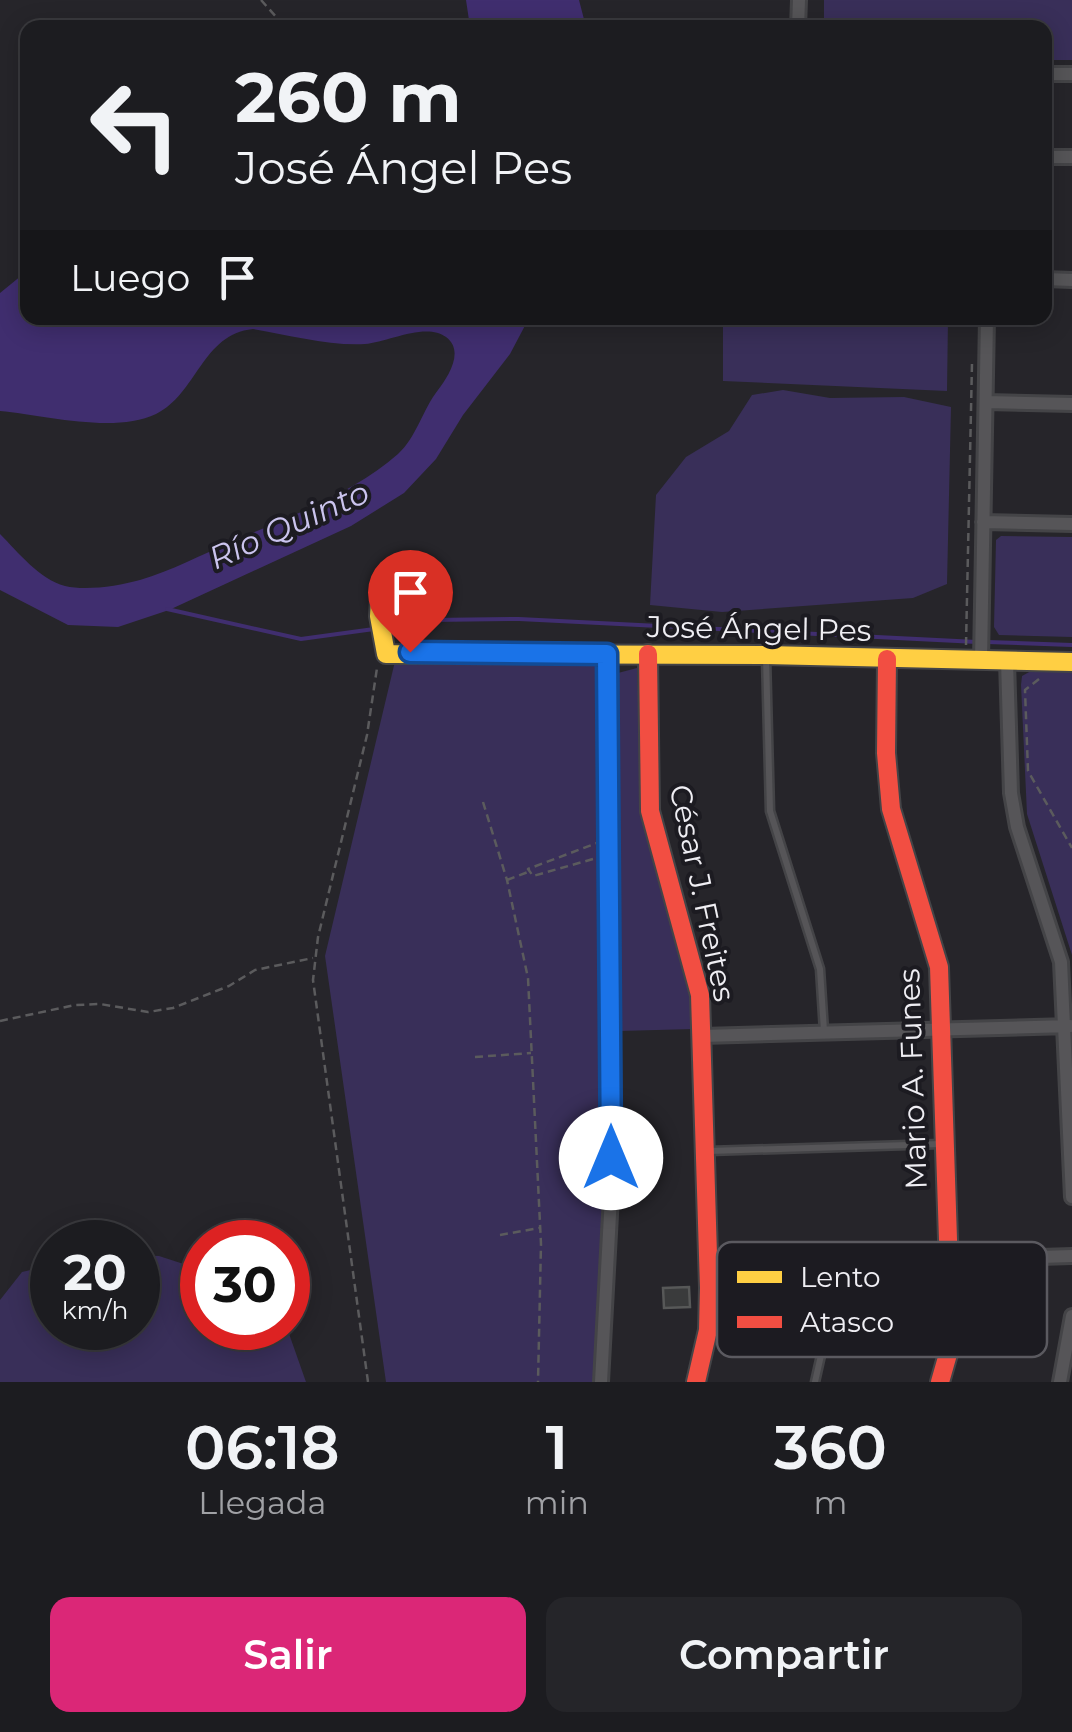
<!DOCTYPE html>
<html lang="es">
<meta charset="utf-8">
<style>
body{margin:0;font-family:Montserrat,sans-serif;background:#252529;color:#f1f3f6;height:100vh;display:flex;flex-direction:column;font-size:38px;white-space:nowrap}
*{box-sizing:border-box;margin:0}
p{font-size:32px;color:#a0a1a5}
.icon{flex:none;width:55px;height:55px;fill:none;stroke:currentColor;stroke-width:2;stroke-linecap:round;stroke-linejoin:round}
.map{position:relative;height:1382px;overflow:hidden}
.panel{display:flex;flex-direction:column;background:#1c1c20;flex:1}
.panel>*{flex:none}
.guide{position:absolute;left:20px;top:20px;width:1032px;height:305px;border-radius:20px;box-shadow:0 5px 25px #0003,0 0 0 2px #3a3a3e;background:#1c1c20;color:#f1f3f6;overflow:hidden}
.speed{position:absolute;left:30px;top:1220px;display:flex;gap:20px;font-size:50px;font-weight:700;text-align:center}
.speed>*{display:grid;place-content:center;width:130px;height:130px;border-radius:50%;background:#1c1c20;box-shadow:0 5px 25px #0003,0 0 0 2px #3a3a3e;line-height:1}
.speed small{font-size:25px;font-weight:400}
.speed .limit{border:15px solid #d22;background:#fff;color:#111}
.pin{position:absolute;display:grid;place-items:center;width:85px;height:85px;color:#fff;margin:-102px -42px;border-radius:50% 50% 50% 0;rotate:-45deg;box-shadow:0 0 10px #0007}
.pin .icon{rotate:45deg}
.me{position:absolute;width:110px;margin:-55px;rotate:0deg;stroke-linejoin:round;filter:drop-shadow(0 0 8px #0008)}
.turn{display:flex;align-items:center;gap:35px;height:210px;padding:0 50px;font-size:45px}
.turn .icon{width:130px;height:130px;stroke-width:2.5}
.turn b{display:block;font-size:70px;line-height:85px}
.then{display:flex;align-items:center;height:95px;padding:0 50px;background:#0003;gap:20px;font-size:38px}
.eta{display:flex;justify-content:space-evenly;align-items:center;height:170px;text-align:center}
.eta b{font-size:60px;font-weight:600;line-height:70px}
.action{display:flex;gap:20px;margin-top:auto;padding:20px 50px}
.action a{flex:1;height:115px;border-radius:20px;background:#db2777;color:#fff;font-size:40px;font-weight:600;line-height:115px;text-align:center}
.action a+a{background:#252529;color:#f1f3f6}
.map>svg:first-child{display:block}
.green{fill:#392f59}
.water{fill:#402e6f}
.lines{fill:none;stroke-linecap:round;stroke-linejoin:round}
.stream{stroke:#402e6f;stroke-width:4}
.building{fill:#3a3b3c;stroke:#575858;stroke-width:2.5}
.lane-casing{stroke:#444447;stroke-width:11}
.street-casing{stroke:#444447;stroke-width:18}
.slow-casing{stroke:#444447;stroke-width:22}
.jam-casing{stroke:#444447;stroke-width:22}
.path{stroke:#5b5b5d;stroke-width:2.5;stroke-dasharray:8 5;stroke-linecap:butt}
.lane{stroke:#565558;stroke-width:6}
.street{stroke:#565558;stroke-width:12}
.slow{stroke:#ffcf43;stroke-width:18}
.jam{stroke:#f24e42;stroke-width:18}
.route-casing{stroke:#114b97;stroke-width:25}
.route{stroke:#1a73e8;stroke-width:18}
.labels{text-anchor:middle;stroke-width:8;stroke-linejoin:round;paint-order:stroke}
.street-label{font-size:30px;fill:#efeef3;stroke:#1c1b21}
.water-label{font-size:32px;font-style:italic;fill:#cbc4ee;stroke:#1c1b21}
.key{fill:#1c1b21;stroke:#5b5a60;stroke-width:2.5}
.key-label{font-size:28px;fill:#efeef3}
</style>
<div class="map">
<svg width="1072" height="1382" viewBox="0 0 1072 1382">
<rect width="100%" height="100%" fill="#26252a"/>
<path class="green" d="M824 0H1072V60H1045V28L824 27Z
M723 318H948L947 391 723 381Z
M783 390 830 398 904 397 951 407 947 584 913 598 722 612 650 605 656 495 686 457 729 431 752 395Z
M1001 536 1072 537V637L999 635 994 627 996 540Z
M396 657 597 660 602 869V1237L594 1382H386L325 956Z
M637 668 643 808 688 972 694 1029 619 1031 618 673Z
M1031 671 1072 672V955L1027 814 1021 685 1022 676Z
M138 1255 159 1256 202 1270V1328H287L306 1382H0V1300L22 1272 52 1265V1328H138Z"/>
<path class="water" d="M466 0H579L586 27H470Z
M27 271 28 318H529L510 354 463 415 436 459 404 493 351 526 169 610 118 627 68 625 0 590V534C18 552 39 579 65 586 86 591 118 586 140 580 171 571 201 555 231 542 287 518 351 495 398 454 416 438 423 409 438 390 448 377 465 351 446 337 426 322 388 342 365 344 329 346 289 335 253 329 202 334 197 394 156 414 114 434 44 415 0 411V293Z"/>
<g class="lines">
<path class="stream" d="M167 609 301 639 374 629
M388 627 430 620 519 619 977 642
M987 642 1072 645"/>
</g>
<path class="building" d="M689 1287 690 1307 664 1308 663 1288Z"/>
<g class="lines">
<g class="lane-casing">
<path id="lane" d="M766 657 770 811 820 969 824 1031
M709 1151 941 1144
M815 1382 831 1311 830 1265"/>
</g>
<g class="street-casing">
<path id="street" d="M798 28 799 0
M1045 74H1072
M1045 157H1072
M1045 279 1072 280
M986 402 1072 404
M983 522 1072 524
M981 661 987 318
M1007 661 1011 793 1017 827 1061 962 1072 1197
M702 1036 1070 1026
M707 1267 1072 1256
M601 1382 611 1196 607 655
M1060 1382 1072 1316"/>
</g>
<g class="slow-casing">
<path id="slow" d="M380 599 379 616 386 654 766 655 1072 662"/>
</g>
<g class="jam-casing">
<path id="jam" d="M648 654 650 811 700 995 709 1288 708 1330 696 1382
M887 659 886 753 891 809 939 967 951 1330 950 1347 940 1382"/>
</g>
<path class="path" d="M261 0 286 28
M966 645 972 363
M1039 679 1025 690 1028 771 1072 848
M483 802 507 880 528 978 541 1244 538 1382
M593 859 533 876 528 869 597 843
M507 880 528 872
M0 1021 75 1005 100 1004 148 1012 173 1008 229 986 255 970 313 958
M475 1057 531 1053
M500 1235 539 1228
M368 1382 313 980 318 937 367 735 377 668"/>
<use href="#lane" class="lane"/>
<use href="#street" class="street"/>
<use href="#slow" class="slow"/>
<use href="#jam" class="jam"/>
</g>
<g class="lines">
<g class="route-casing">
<path id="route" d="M410 652 607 654 611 1158"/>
</g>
<use href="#route" class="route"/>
</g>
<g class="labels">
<g class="street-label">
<text transform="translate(759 629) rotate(1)" y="10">José Ángel Pes</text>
<text transform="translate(702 893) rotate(78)" y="10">César J. Freites</text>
<text transform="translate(913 1079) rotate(-92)" y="10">Mario A. Funes</text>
</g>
<g class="water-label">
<text transform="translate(289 525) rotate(-24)" y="11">Río Quinto</text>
</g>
</g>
<rect x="717" y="1242" width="330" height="115" rx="15" class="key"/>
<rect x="737" y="1271" width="45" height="12" fill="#ffcf43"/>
<rect x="737" y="1316" width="45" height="12" fill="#f24e42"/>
<g class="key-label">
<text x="800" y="1287">Lento</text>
<text x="800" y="1332">Atasco</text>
</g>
</svg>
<div class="speed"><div>20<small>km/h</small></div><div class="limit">30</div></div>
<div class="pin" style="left:410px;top:652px;background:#d93025"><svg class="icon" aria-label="arrive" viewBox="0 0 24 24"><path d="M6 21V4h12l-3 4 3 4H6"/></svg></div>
<svg class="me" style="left:611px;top:1158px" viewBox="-20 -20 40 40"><circle r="19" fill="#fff"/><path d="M0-13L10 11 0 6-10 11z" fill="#1a73e8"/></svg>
<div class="guide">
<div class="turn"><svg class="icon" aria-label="left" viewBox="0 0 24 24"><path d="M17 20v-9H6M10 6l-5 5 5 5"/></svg><div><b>260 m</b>José Ángel Pes</div></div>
<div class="then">Luego<svg class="icon" aria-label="arrive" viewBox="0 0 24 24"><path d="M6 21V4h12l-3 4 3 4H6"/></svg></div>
</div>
</div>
<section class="panel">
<div class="eta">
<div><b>06:18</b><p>Llegada</p></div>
<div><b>1</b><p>min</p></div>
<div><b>360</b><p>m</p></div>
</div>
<div class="action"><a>Salir</a><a>Compartir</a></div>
</section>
